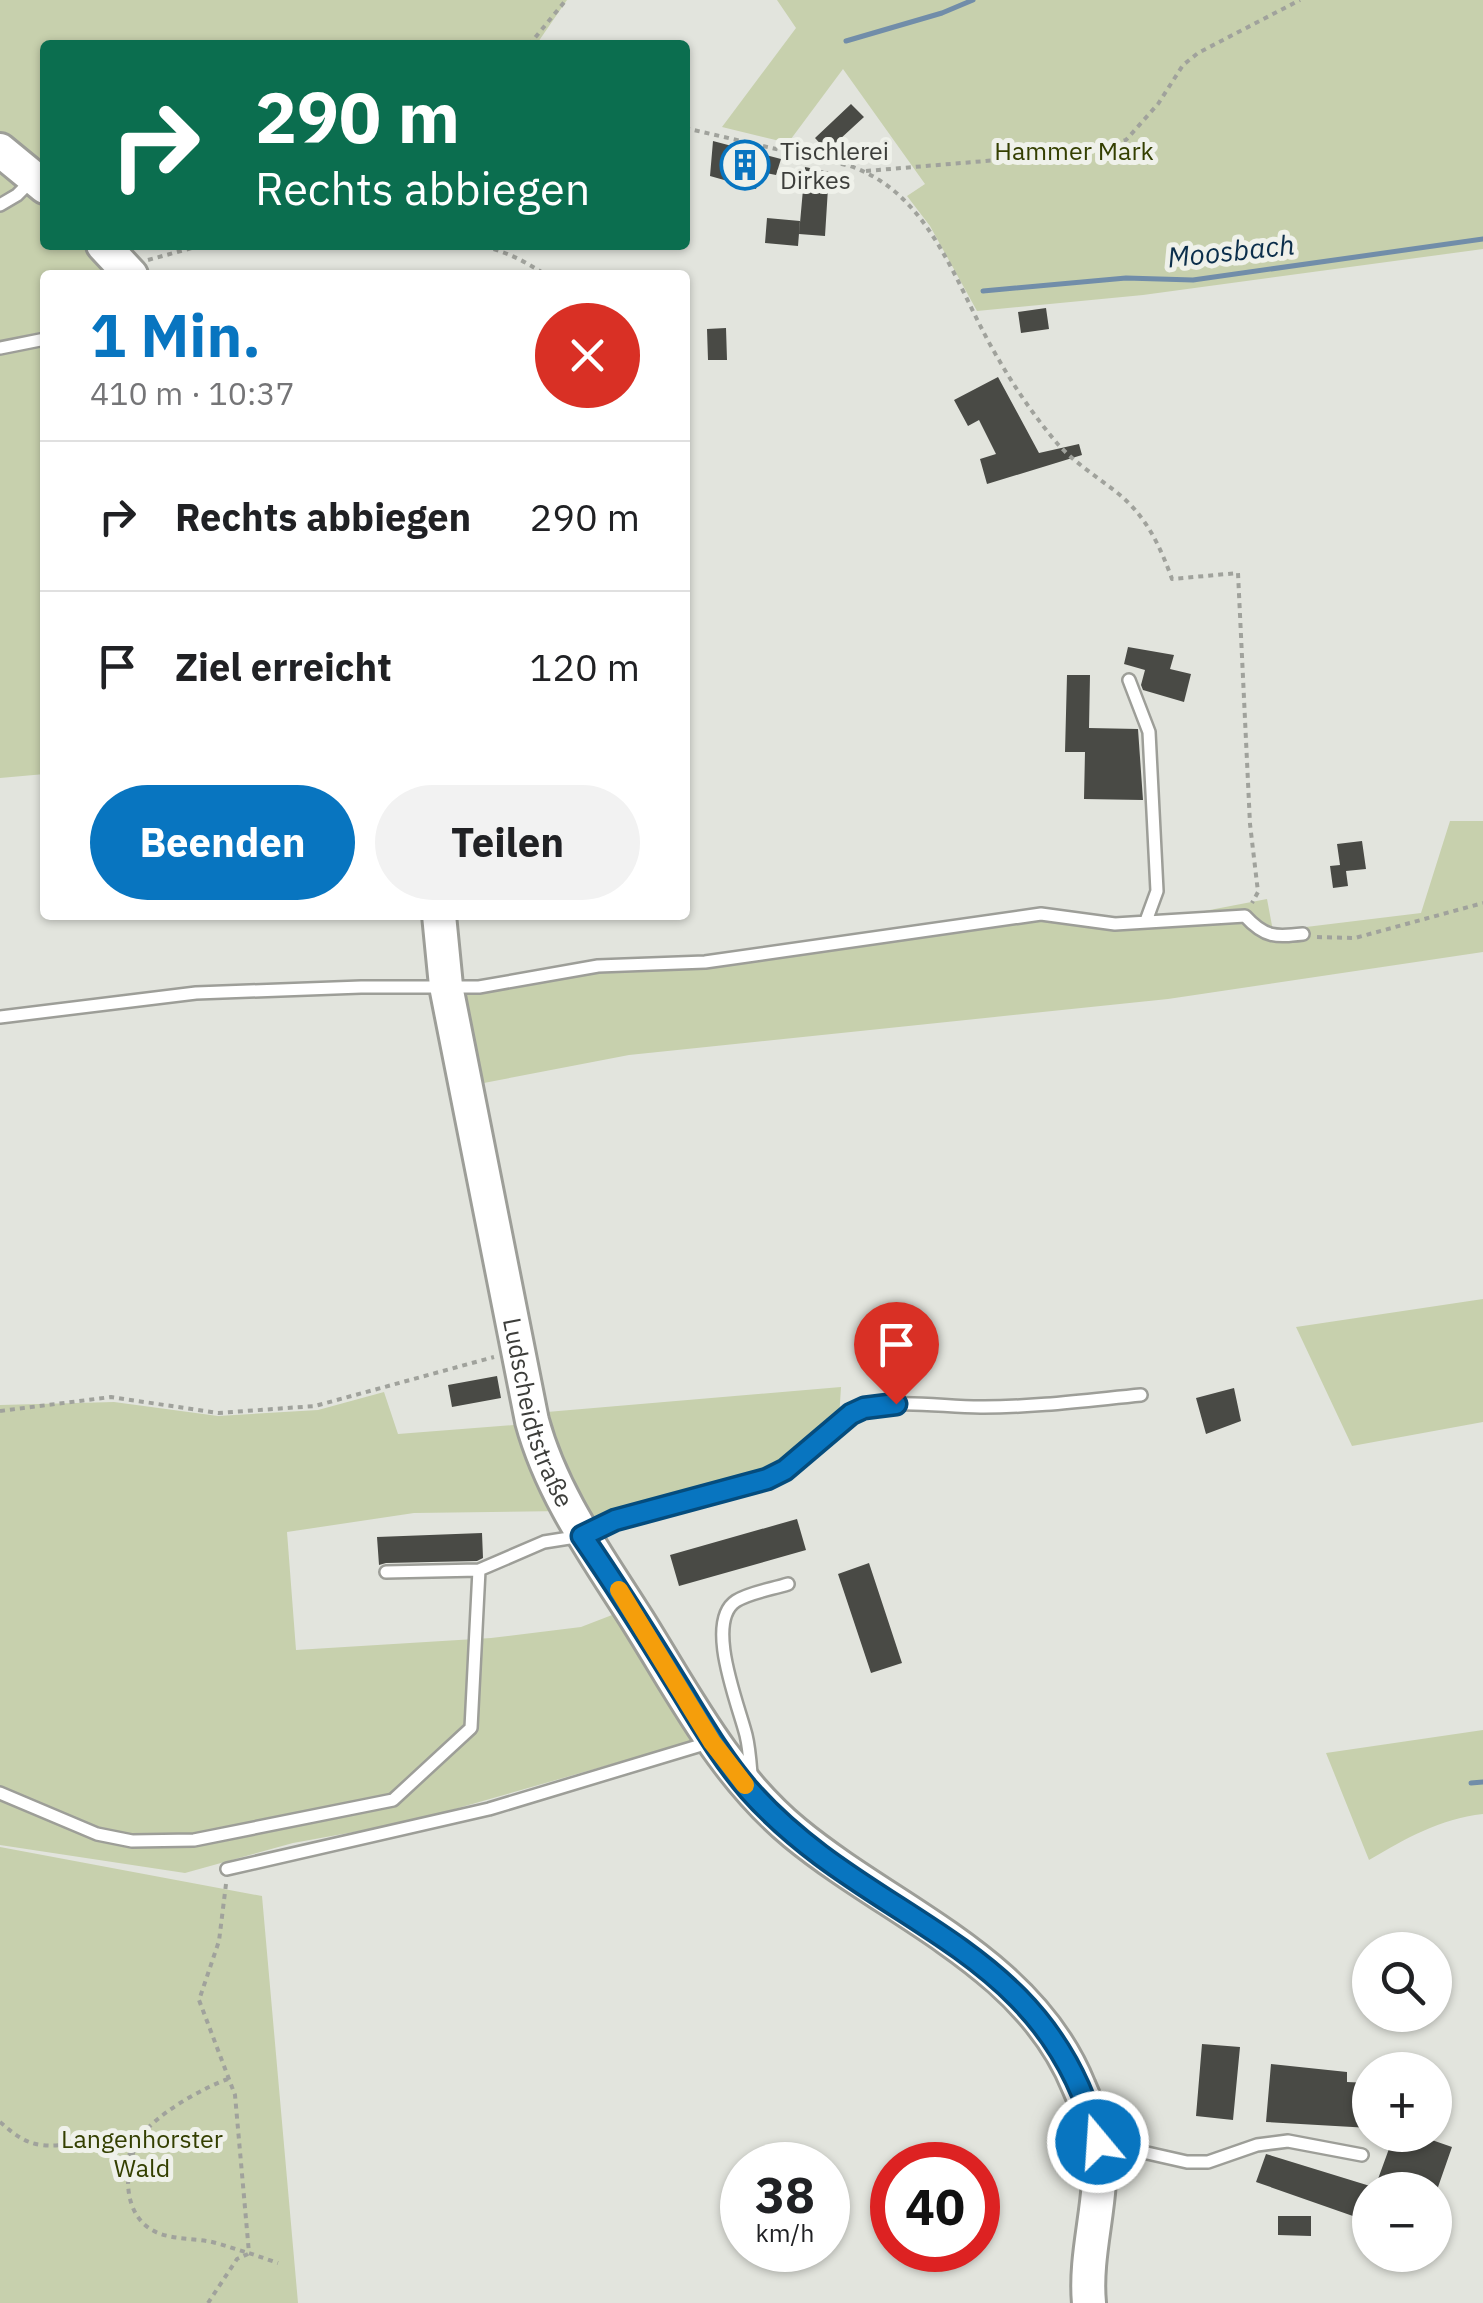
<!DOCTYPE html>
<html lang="de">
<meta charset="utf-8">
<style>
body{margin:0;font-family:"IBM Plex Sans",sans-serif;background:#f2f2f2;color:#202124;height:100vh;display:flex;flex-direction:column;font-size:38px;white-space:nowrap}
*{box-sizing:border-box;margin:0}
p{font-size:32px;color:#757577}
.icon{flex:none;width:55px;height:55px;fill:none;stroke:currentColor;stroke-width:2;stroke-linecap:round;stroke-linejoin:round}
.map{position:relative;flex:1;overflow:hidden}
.drawer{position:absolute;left:40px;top:270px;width:650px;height:650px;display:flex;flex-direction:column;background:#fff;border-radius:10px;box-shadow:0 2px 8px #0004}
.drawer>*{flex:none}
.hud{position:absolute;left:40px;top:40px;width:650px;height:210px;border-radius:10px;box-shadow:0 2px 8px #0004;background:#0b6e4f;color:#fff;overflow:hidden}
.tools{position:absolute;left:1352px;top:1932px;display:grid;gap:20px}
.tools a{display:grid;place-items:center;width:100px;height:100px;border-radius:50%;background:#fff;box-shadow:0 2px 8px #0004;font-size:50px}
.speed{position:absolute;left:720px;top:2142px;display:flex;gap:20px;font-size:50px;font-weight:700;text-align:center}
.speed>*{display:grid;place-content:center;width:130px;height:130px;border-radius:50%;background:#fff;box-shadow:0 2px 8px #0004;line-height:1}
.speed small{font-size:25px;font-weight:400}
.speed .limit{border:15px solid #d22;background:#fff;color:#111}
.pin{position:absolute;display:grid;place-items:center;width:85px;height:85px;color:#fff;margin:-102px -42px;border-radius:50% 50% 50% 0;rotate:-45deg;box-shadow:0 0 10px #0007}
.pin .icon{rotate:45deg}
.me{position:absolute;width:110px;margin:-55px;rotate:342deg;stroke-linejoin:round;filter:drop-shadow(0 0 8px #0008)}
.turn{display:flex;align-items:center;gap:35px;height:210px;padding:0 50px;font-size:45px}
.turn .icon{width:130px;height:130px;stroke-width:2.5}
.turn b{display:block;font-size:70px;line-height:85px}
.round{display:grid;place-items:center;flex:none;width:105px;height:105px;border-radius:52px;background:#f2f2f2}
.overview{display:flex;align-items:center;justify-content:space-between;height:170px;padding:0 50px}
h1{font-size:60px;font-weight:700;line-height:75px;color:#0875c0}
.action{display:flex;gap:20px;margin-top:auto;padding:20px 50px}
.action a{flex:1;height:115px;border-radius:60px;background:#0875c0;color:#fff;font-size:40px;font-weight:700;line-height:115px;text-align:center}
.action a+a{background:#f2f2f2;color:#202124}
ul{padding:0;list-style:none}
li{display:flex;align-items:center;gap:30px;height:150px;padding:0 50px;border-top:2px solid #e0e0e0}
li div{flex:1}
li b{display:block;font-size:38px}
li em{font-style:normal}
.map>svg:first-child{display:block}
.green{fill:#c7d0ad}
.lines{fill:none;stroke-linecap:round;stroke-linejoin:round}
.stream{stroke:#718da9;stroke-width:5}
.building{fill:#494a45}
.lane-casing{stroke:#9d9e98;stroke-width:16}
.secondary-casing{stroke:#9d9e98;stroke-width:38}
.path{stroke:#a0a29c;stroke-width:4;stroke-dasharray:5 5;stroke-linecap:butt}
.lane{stroke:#fff;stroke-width:11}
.secondary{stroke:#fff;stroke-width:32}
.route-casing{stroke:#054c7d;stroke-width:25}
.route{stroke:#0875c0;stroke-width:18}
.slow{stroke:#f59e0b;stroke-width:18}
.labels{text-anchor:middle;stroke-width:10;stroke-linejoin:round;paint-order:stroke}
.poi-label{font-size:25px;fill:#3c3d3a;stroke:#eff1ea;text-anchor:start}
.park-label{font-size:25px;fill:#343f00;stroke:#eff1ea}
.street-label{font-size:25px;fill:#3c3d3a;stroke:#eff1ea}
.water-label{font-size:28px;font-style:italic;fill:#0b2e4b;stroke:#eff1ea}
</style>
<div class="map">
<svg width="1483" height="2303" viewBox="0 0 1483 2303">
<rect width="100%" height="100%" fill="#e2e4dd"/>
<path class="green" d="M0 0H567L536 45H45V182L0 145Z
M777 0H1483V249L1143 295 977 311 930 226 907 196 925 184 843 69 788 143 722 127 796 28Z
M0 158 45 193V245H94L121 275H45V331L0 341Z
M45 341V774L0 778V352Z
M1450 821H1483V952L1168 999 629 1055 468 1086 450 995 599 970 1042 917 1116 928 1267 899 1273 931 1421 913Z
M1483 1299V1422L1352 1446 1296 1327Z
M841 1387 839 1419 784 1467 586 1529 535 1413Z
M384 1392 398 1434 527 1424 564 1511 414 1513 287 1532 296 1650 491 1638 581 1627 625 1610 696 1740 409 1822 293 1843 185 1873 0 1845V1405L114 1402 218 1416 318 1410Z
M1483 1730V1814C1439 1819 1407 1838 1369 1860L1326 1753Z
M0 1847 262 1896 298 2303H0Z"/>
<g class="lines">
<path class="stream" d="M846 41 942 13 973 0
M983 291 1126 278 1193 280 1483 239
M1471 1783 1483 1782"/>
</g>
<path class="building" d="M851 104 864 117 827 151 815 138Z
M713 141 781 159 776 175 761 172 756 189 710 176Z
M805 167 829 172 825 236 799 234Z
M767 218 800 221 798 246 765 243Z
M1046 308 1049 329 1021 333 1018 312Z
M726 328 727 360H708L707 329Z
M998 377 1039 453 1079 444 1082 455 987 484 980 459 996 454 979 420 968 426 954 400Z
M1128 647 1174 655 1170 669 1191 674 1184 702 1143 690 1141 685 1145 670 1124 664Z
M1067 675H1090L1089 728 1138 729 1143 800 1084 799 1085 752H1065Z
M1362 841 1366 869 1346 871 1348 886 1333 888 1330 866 1340 865 1337 844Z
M497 1376 501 1398 452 1407 448 1385Z
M1234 1388 1241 1421 1206 1434 1196 1398Z
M797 1519 806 1550 679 1586 670 1555Z
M482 1533 483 1558 477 1561 386 1563 379 1565 377 1537Z
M869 1563 902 1663 871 1673 838 1574Z
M1202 2044 1240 2047 1233 2120 1196 2116Z
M1271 2064 1347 2072V2082L1370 2083V2128L1266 2122Z
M1394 2135H1430L1429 2139 1452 2147 1437 2190H1374Z
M1266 2154 1370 2186V2222L1256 2182Z
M1278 2216H1311V2236L1278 2235Z"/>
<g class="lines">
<g class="lane-casing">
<path id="lane" d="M0 205 17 195 32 180
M0 348 45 339
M1129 680 1149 732 1157 891 1146 921
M0 1017 196 993 361 987H479L598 966 705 962 1041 914 1115 924 1245 916C1265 938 1276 937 1303 934
M386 1572 479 1570 544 1542 582 1536 615 1520 767 1479 785 1470 851 1414C890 1395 942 1408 984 1407 1036 1407 1089 1400 1141 1395
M751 1774C750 1761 749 1747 746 1735 739 1706 704 1622 736 1601 750 1592 773 1589 788 1584
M0 1793 97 1834 132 1841 194 1840 393 1800 471 1728 479 1570
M227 1869 489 1809 708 1743
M1103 2143 1187 2162H1208L1257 2145 1288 2141 1362 2155"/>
</g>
<g class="secondary-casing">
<g id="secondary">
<path d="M0 150 45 187"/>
<path d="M103 245 131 275"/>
<path id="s1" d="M439 915 446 986 532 1421C552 1495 597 1556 638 1621 685 1696 725 1775 795 1833 892 1913 1029 1962 1079 2087 1087 2105 1095 2125 1098 2144 1105 2197 1084 2250 1089 2303"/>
</g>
</g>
<path class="path" d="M529 45 566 0
M685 128 850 166C934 195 957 291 999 360 1015 388 1035 417 1056 442 1073 462 1099 478 1120 495 1147 518 1160 546 1172 579L1238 573 1250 824 1258 892 1252 903
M866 171 1057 155 1096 149 1126 140 1158 104 1183 65 1198 53 1300 0
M474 245C502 249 523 260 546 275
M148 260 203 245
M685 347H688
M1317 937 1355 938 1483 903
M0 1411 111 1397 218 1413 315 1406 494 1357
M226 1884 219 1941 199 2000 235 2095 249 2253 278 2263
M228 2079C203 2088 168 2108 149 2127 125 2151 119 2202 145 2225 163 2241 190 2237 212 2242 225 2245 237 2250 249 2253
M0 2122C13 2133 24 2143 42 2145 81 2150 98 2120 133 2157
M208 2303 237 2259 248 2254"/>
<use href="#lane" class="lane"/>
<use href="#secondary" class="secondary"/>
</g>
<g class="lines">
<g class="route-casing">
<path id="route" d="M896 1404 864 1408 851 1414 785 1470 767 1479 615 1520 582 1536C617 1587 649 1638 681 1690 702 1724 722 1759 749 1790 869 1926 1047 1940 1098 2142"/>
</g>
<use href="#route" class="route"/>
<path class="slow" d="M619 1590 712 1742 745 1785"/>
</g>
<defs>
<g id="building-ring" transform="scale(2.5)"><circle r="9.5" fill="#eff1ea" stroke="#0875c0" stroke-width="1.5"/><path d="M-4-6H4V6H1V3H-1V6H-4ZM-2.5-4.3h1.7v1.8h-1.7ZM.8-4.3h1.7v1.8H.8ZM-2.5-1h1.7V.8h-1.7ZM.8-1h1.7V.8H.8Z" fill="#0875c0"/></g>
</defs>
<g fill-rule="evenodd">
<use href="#building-ring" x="745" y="165"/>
</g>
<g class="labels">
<g class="poi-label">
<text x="780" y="160">Tischlerei<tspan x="780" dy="29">Dirkes</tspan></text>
</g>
<g class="park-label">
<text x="1074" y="160">Hammer Mark</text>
<text x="142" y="2148">Langenhorster<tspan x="142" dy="29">Wald</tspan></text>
</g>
<g class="street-label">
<text dy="9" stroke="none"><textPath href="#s1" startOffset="508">Ludscheidtstraße</textPath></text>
</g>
<g class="water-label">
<text transform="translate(1231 251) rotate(-6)" y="10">Moosbach</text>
</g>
</g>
</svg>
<div class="tools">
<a><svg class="icon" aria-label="search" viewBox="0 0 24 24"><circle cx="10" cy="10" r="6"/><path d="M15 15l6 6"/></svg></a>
<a>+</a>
<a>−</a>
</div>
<div class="speed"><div>38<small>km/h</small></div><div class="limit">40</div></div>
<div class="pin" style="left:896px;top:1404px;background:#d93025"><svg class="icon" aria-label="arrive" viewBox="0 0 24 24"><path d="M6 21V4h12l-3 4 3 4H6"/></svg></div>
<svg class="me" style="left:1098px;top:2142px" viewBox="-20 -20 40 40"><circle r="17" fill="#0875c0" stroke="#fff" stroke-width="3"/><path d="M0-11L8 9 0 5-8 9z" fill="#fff"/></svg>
<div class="hud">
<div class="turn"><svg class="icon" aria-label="right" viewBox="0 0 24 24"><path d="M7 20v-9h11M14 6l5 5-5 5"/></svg><div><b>290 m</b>Rechts abbiegen</div></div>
</div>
<section class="drawer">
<div class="overview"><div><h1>1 Min.</h1><p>410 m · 10:37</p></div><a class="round" style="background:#d93025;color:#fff"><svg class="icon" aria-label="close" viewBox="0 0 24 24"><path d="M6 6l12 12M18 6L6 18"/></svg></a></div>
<ul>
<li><svg class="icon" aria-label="right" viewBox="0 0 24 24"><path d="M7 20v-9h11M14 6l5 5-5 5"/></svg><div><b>Rechts abbiegen</b></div><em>290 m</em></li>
<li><svg class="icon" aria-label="arrive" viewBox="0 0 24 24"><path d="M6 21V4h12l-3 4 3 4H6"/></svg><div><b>Ziel erreicht</b></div><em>120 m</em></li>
</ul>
<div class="action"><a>Beenden</a><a>Teilen</a></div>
</section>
</div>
